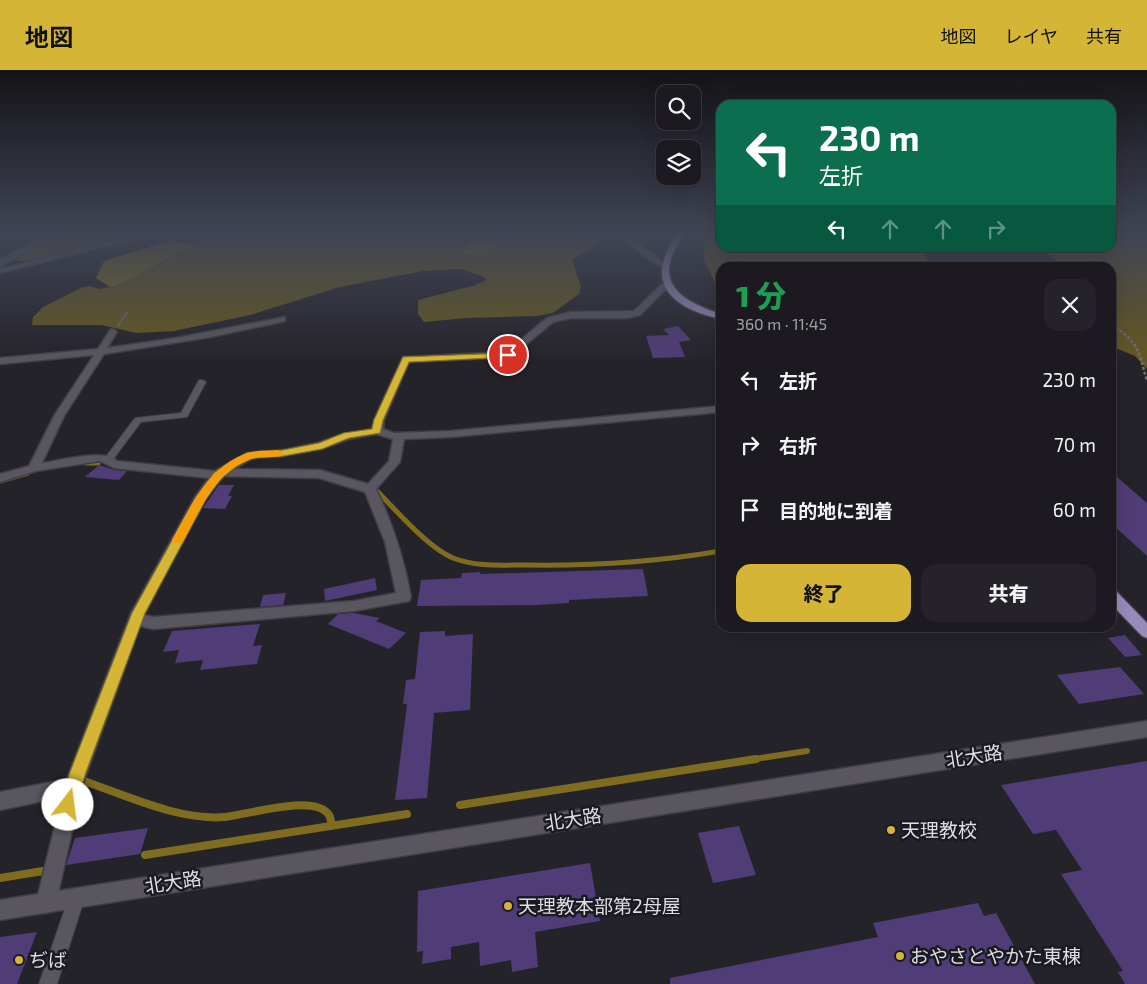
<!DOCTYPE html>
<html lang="ja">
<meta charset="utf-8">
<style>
body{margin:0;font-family:"Exo 2","Noto Sans JP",sans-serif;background:#252329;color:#f1f3f6;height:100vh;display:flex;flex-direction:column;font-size:19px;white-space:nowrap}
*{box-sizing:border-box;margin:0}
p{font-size:16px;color:#a0a1a5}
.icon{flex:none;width:28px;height:28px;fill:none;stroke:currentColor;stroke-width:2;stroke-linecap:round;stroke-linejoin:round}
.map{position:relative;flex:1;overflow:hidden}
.drawer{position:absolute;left:716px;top:192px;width:400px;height:370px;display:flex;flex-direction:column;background:#1c1a20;border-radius:15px;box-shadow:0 5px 20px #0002,0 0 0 1px #3a383e}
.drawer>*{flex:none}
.guide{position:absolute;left:716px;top:30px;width:400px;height:152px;border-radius:15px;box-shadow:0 5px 20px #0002,0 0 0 1px #3a383e;background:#0b6e4f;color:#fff;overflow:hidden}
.controls{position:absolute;left:656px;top:15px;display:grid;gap:10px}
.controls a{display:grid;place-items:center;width:45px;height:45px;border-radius:10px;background:#1c1a20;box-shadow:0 5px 20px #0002,0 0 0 1px #3a383e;font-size:25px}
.pin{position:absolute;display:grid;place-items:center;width:42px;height:42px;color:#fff;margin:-21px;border:2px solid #fff;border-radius:50%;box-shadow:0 1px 5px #0007}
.me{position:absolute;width:55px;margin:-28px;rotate:15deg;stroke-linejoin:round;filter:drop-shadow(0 0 4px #0008)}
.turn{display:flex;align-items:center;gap:18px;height:105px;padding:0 20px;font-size:22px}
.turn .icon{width:65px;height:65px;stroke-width:2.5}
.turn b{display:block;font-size:35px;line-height:42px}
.lanes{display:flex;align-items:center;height:48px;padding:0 20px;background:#0003;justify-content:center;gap:25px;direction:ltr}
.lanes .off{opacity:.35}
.round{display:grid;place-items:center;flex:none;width:52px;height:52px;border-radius:15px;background:#252329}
.summary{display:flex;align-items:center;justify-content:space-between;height:85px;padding:0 20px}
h1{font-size:30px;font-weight:800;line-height:38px;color:#1e9e55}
.action{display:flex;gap:10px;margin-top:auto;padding:10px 20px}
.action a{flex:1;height:58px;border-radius:15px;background:#d4b535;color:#111;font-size:20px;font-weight:800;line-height:58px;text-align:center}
.action a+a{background:#252329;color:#f1f3f6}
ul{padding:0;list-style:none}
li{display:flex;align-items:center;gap:15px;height:65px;padding:0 20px}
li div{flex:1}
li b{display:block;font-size:19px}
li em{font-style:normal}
header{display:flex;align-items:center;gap:30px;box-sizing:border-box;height:70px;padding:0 25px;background:#d4b535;color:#111}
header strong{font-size:24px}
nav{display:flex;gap:28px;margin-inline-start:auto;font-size:18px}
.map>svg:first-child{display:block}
.forest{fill:#66581f}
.water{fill:#7f6c1e}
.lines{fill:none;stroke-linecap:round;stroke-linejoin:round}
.stream-far2{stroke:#7f6c1e;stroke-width:5}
.stream-far1{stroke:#7f6c1e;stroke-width:6}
.stream{stroke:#7f6c1e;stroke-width:8}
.building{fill:#503c76}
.service-casing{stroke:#403e45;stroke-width:2}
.minor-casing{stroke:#403e45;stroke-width:3}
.tertiary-casing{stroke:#403e45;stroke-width:3}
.primary-casing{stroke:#403e45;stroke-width:3}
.path-far1{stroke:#727076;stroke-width:2;stroke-dasharray:2.5 1;stroke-linecap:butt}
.path{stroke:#727076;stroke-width:2.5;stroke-dasharray:3 2;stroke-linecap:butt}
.service{fill:#59565f;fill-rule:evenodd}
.minor{fill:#59565f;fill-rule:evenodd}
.tertiary{fill:#59565f;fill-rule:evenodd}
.primary{fill:#988aba;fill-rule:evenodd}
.route{fill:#d4b535;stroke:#8a7622}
.slow{fill:#f59e0b}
.poi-dot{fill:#d4b535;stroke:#1b1921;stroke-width:2}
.labels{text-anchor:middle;stroke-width:5;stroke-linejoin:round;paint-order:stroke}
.near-street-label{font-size:19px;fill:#dedde2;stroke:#1b1921}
.near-poi-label{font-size:19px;fill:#dedde2;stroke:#1b1921;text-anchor:start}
</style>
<header>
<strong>地図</strong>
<nav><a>地図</a><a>レイヤ</a><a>共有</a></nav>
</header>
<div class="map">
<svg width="1147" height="914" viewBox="0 0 1147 914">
<rect width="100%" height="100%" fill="#25232a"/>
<path class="forest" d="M53 165H129L31 191 10 190Z
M241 165H580L590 167 600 171 595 177 572 189 581 217 579 224 553 243 537 246 467 248 424 252 418 244V230L476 215 486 210 484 207 462 199 423 201 340 217 250 245 174 261 136 263 102 255H32L33 247 43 237 83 217 90 216 99 219 116 216 205 170Z
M705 165H721V178H920L932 197 721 198V219L717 217 704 190Z
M1111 165H1147V299L1135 286 1111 276V198L1063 197 1044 180 1046 178H1111Z"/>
<path class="water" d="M472 169 498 172C492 187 477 184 462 184Z
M168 171 197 174 116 216 110 217 96 208 103 193 107 190Z"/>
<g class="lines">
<path class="stream-far2" d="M86 393H98
M0 411 28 403
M374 418C394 438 428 478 453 488 476 497 501 495 525 495 590 496 656 492 721 481"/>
<path class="stream-far1" d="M748 690 807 681"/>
<path class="stream" d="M81 710C125 725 179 751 225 747 247 745 315 723 329 745 331 748 331 753 332 756
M460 735 756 689
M145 785 407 744
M0 808 43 801"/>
</g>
<path class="building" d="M678 256 691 270 679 272 685 287 653 288 646 266 669 265 663 259Z
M99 395 114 400 127 401 119 410 85 407Z
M1111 402 1147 433V486L1111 453Z
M219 415H234L228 426H232L225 439 203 438Z
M643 499 648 526 569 530V533L538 535 417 536 421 510 461 508 462 503 480 502V504Z
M375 508 377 520 325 531 324 519Z
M286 523 283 535 260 537 263 525Z
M354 543 380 548 376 551 406 563 389 579 328 554 338 544Z
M260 554 253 576 262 575 257 594 200 600 203 590 175 593 179 580 163 582 172 561Z
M445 561V566L473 564 470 640 434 643 427 728 395 730 407 634H403L406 610 415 609 420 562Z
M1125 565 1142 585 1125 587 1108 568Z
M1120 597 1144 624 1079 634 1057 605Z
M1147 691V914H1125L1118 902 1123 901 1061 804 1082 800 1056 760 1033 764 1001 715Z
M739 756 756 805 713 813 698 763Z
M148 758 140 784 66 795 75 768Z
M590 793 600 851 535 862 538 897 512 902 511 890 480 896 479 872 451 877V889L422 894 423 881 417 882 418 821Z
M978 833 984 846 996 843 1035 914H670V908L878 867 873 853Z
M37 862 17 914H0V867Z"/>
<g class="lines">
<g class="service-casing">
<path id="service" d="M199 310H202L206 312 187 347 141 352 111 392H105L104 390 105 388 135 348 181 343Z
M77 819 83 821 85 827 57 914H39L69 827 71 821Z"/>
</g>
<g class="minor-casing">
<path id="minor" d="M48 165H57L0 197V189Z
M617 165 629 167 669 196 665 198 651 191Z
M663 213 670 215 640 245 627 248H571L553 252 511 287 409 292 384 350 383 359 394 363 451 361 721 336V342L451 367 404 369 400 392 376 419C393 454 404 489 411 527L409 531 354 541 153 559 140 556 82 716 56 833 53 840 46 843 39 840 36 833 62 727 0 740V722L67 709 131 543 195 427 209 408 114 398 100 391 36 401 0 412V404L29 396 54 346 94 285 0 294V288L98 279 110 260 113 259 117 262 107 278 176 268 285 247V251L211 267 104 284 64 346 42 393C59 391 105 378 117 391L215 401 247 383 283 380 318 373 343 364 372 359 374 350 403 287 506 282 547 248 571 242 634 241ZM376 364 393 369 389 391 368 414 320 400 234 399 253 388 283 386 321 379 349 369ZM224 406 319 408 365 422 385 472 396 523 354 531 153 547 144 545 206 428Z"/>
</g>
<g class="tertiary-casing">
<path id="tertiary" d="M137 165H150L0 203V199Z
M1147 651V667L0 850V830Z"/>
</g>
<g class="primary-casing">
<path id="primary" d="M677 165H684C651 210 677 230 721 244V249C673 239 642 213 677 165Z
M1111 520 1116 521 1147 553V568L1142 566 1111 534Z"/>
</g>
<path class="path-far1" d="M1111 255 1113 256
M118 256 128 241"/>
<path class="path" d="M1111 255C1140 272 1138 281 1147 311"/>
<use href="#service" class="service"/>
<use href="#minor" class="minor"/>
<use href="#tertiary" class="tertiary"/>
<use href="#primary" class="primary"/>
</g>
<linearGradient id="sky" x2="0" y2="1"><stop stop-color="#141317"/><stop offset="0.56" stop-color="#404555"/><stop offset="1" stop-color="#404555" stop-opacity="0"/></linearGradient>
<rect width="1147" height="293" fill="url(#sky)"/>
<path class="route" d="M508 283 511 284V287L409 292 383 350 380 363 349 368 322 379 283 386 253 388 238 395 221 408 206 429 145 543 86 702 74 741 68 743 62 741 60 735 70 702 132 543 196 427 214 403 231 391 247 383 283 380 319 373 344 363 372 359 374 350 403 287Z"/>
<path class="slow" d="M278 380 283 383 282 386C272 388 261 386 251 389 214 402 200 441 182 473H174L172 470C191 436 207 398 247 383 256 380 269 381 278 380Z"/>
<g class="poi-dot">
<circle cx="891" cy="760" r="5"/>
<circle cx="508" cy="836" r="5"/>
<circle cx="900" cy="886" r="5"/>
<circle cx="19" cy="890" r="5"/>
</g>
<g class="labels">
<g class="near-street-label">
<text transform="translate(974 686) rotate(-9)" y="7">北大路</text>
<text transform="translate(573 749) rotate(-9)" y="7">北大路</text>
<text transform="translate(173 812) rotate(-9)" y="7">北大路</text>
</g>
<g class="near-poi-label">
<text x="901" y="767">天理教校</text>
<text x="518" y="843">天理教本部第2母屋</text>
<text x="910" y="893">おやさとやかた東棟</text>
<text x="29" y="897">ぢば</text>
</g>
</g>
</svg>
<div class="controls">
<a><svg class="icon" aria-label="search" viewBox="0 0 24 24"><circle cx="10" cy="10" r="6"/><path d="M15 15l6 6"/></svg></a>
<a><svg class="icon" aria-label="layers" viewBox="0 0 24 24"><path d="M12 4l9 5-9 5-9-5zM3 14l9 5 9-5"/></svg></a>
</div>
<div class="pin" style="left:508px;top:285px;background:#d93025"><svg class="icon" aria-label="arrive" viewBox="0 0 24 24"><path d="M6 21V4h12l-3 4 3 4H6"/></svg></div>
<svg class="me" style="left:68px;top:735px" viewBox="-20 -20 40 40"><circle r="19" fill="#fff"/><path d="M0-13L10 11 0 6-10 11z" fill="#d4b535"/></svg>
<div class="guide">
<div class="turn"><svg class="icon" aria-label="left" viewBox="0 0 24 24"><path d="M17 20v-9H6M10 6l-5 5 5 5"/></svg><div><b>230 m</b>左折</div></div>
<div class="lanes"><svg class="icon" aria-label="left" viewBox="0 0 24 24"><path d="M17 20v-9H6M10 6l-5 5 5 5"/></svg><svg class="icon off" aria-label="ahead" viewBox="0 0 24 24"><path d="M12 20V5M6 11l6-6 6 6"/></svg><svg class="icon off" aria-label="ahead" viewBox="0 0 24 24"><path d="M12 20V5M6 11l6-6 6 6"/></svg><svg class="icon off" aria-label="right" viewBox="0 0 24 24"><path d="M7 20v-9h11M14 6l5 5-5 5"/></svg></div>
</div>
<section class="drawer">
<div class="summary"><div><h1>1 分</h1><p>360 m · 11:45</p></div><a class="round"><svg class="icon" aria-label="close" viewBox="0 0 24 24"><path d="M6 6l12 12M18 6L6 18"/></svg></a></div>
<ul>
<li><svg class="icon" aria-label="left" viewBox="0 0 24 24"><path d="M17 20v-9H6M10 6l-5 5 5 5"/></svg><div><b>左折</b></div><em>230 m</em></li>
<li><svg class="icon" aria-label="right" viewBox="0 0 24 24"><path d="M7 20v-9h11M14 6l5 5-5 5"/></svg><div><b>右折</b></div><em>70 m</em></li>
<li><svg class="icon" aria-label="arrive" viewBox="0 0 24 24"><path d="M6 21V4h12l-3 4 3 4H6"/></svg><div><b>目的地に到着</b></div><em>60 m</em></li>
</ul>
<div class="action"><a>終了</a><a>共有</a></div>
</section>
</div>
